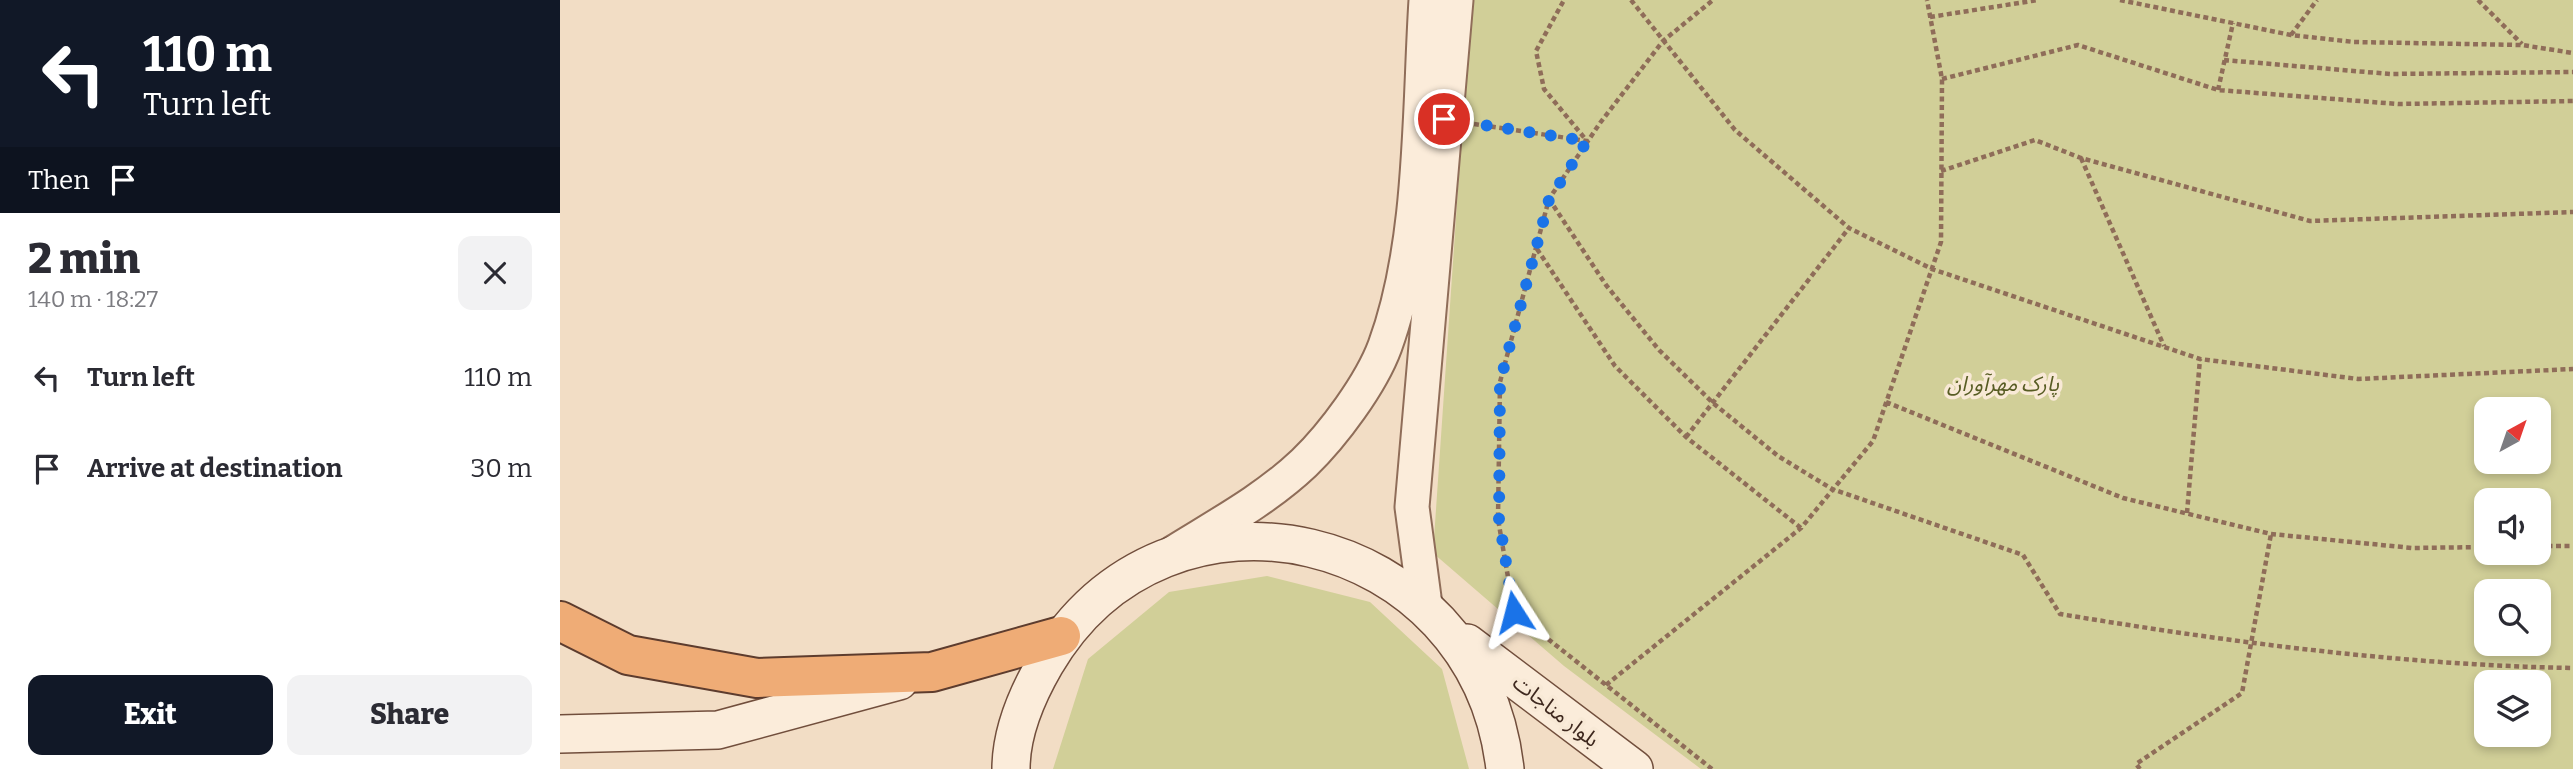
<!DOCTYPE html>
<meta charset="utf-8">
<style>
body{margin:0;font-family:Bitter,"Noto Sans Arabic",serif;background:#f2f2f3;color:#2b2b33;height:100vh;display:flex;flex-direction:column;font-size:26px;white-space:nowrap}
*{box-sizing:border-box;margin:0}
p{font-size:23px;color:#7c7c81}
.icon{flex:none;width:38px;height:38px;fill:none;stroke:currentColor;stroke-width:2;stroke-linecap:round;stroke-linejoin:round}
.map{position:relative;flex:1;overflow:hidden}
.panel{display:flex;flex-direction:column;background:#fff;width:560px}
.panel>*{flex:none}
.hud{background:#111827;color:#fff;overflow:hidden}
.needle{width:46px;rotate:40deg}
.fabs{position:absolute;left:1914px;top:397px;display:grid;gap:14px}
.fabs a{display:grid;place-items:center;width:77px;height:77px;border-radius:14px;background:#fff;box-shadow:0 4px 10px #0003;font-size:35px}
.pin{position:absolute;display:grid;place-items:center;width:60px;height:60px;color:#fff;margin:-30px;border:4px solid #fff;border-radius:50%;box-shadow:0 2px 7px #0007}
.me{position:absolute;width:77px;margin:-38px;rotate:351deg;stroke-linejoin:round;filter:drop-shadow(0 0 5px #0008)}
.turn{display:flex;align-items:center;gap:24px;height:147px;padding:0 28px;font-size:32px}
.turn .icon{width:91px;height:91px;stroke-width:2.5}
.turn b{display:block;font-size:49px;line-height:60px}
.then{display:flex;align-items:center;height:66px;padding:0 28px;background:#0003;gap:14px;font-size:26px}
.round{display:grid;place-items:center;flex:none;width:74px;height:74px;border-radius:14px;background:#f2f2f3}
.summary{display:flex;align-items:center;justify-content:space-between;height:119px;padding:0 28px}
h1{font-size:42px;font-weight:800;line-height:52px}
.cta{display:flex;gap:14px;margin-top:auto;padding:14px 28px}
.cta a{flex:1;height:80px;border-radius:14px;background:#111827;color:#fff;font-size:28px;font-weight:800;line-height:80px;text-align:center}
.cta a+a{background:#f2f2f3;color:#2b2b33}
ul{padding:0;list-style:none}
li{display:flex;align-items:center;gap:21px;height:91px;padding:0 28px}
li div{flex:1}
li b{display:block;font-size:26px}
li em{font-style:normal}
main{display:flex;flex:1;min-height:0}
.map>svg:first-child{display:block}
.green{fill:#d1cf98;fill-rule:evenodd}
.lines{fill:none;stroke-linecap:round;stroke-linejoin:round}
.tertiary-casing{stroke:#8f6d59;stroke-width:37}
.secondary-casing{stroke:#714e3c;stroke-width:40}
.trunk-casing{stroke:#5d3c2e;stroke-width:42}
.path{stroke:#8f6d59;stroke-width:4.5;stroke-dasharray:5 3.5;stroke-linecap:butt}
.tertiary{stroke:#fbecda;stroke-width:33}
.secondary{stroke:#fbecda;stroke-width:37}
.trunk{stroke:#efac76;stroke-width:38}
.route{stroke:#1a73e8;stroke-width:12;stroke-dasharray:0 21.6}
.labels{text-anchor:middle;stroke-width:7;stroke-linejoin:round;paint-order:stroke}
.park-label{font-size:21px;font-style:italic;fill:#575c23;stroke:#f8e9d6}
.street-label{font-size:21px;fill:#3e281e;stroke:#f8e9d6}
</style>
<main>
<section class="panel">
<div class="hud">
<div class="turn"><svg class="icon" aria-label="left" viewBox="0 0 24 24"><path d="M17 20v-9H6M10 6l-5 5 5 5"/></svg><div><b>110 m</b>Turn left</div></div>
<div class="then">Then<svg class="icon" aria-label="arrive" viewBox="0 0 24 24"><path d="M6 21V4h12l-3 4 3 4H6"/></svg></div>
</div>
<div class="summary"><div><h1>2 min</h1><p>140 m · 18:27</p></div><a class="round"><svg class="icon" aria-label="close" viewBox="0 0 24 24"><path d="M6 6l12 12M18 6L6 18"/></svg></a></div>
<ul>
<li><svg class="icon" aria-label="left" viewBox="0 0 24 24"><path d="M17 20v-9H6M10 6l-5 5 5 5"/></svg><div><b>Turn left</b></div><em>110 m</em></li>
<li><svg class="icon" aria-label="arrive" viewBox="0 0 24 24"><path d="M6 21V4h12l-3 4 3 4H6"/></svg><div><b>Arrive at destination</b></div><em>30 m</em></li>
</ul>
<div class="cta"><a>Exit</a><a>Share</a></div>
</section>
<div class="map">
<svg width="2013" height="769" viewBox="0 0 2013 769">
<rect width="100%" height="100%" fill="#f2ddc5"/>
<path class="green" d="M911 0H2013V769H1141L1004 666 873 553ZM1927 410H1979V462H1927ZM1927 500H1979V553H1927ZM1927 592H1979V644H1927ZM1927 682H1979V735H1927Z
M707 576 810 602 882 669 909 769H493L528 659 609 592Z"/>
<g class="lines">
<g class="tertiary-casing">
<path id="tertiary" d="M613 553C658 525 706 499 744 463 773 435 811 384 825 346 863 242 859 110 866 0
M865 605 852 507 896 0"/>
</g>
<g class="secondary-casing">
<path id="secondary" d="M907 643 1074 769
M0 734 158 730 339 681
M451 769C451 733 467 695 485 664 607 455 918 529 945 769"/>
</g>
<g class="trunk-casing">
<path id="trunk" d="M0 621 68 655 197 678 372 672 501 636"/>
</g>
<path class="path" d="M1071 0 1175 130 1289 228 1372 269 1640 359 1798 379 2013 369
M1560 0 1731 35 1794 42 1962 45 2013 53
M1918 0 1962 44
M1370 17 1478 0
M1731 35 1757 0
M1664 60 1830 74 2013 72
M1382 79 1518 45 1658 90 1838 104 2013 101
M1658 90 1673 23
M914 124 1027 141 984 89 976 51 1004 0
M1521 158 1604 346
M1381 171 1475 140 1521 158 1750 221 2013 212
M989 199 1046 285 1099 350 1153 403 1218 456 1272 489 1463 555 1500 614C1669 642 1841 665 2013 668
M977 249 1055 366 1126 437 1241 528
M1326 402 1563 498 1711 534 1852 548 1927 547
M1126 437 1289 228
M1627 513 1640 359
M1979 546H2013
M1046 685 1241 528 1313 441 1381 242 1382 79 1367 0
M1152 769 954 612 938 519 940 382 989 199 1040 123 1103 41 1153 0
M1580 769 1576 764 1682 693 1711 534"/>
<use href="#tertiary" class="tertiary"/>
<use href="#secondary" class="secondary"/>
<use href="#trunk" class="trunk"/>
</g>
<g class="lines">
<path class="route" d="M884 119 1027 141 989 200 940 382 939 519 954 612"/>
</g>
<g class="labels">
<g class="park-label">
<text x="1443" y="391">پارک مهرآوران</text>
</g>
<g class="street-label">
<text transform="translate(996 711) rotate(38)" y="7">بلوار مناجات</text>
</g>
</g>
</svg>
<div class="fabs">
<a><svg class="needle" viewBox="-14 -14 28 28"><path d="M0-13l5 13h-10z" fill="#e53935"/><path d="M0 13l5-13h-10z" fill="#7c7c81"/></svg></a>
<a><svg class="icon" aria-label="sound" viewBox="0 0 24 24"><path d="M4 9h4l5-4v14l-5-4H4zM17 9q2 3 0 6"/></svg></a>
<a><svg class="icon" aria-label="search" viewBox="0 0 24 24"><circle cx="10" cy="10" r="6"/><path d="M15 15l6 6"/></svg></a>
<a><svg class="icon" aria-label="layers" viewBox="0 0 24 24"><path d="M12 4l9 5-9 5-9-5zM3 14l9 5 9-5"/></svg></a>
</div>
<div class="pin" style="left:884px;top:119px;background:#d93025"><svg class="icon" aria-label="arrive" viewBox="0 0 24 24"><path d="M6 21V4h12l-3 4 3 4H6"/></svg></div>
<svg class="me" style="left:954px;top:612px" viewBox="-20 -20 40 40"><path d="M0-17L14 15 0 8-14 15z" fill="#1a73e8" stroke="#fff" stroke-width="4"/></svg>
</div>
</main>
